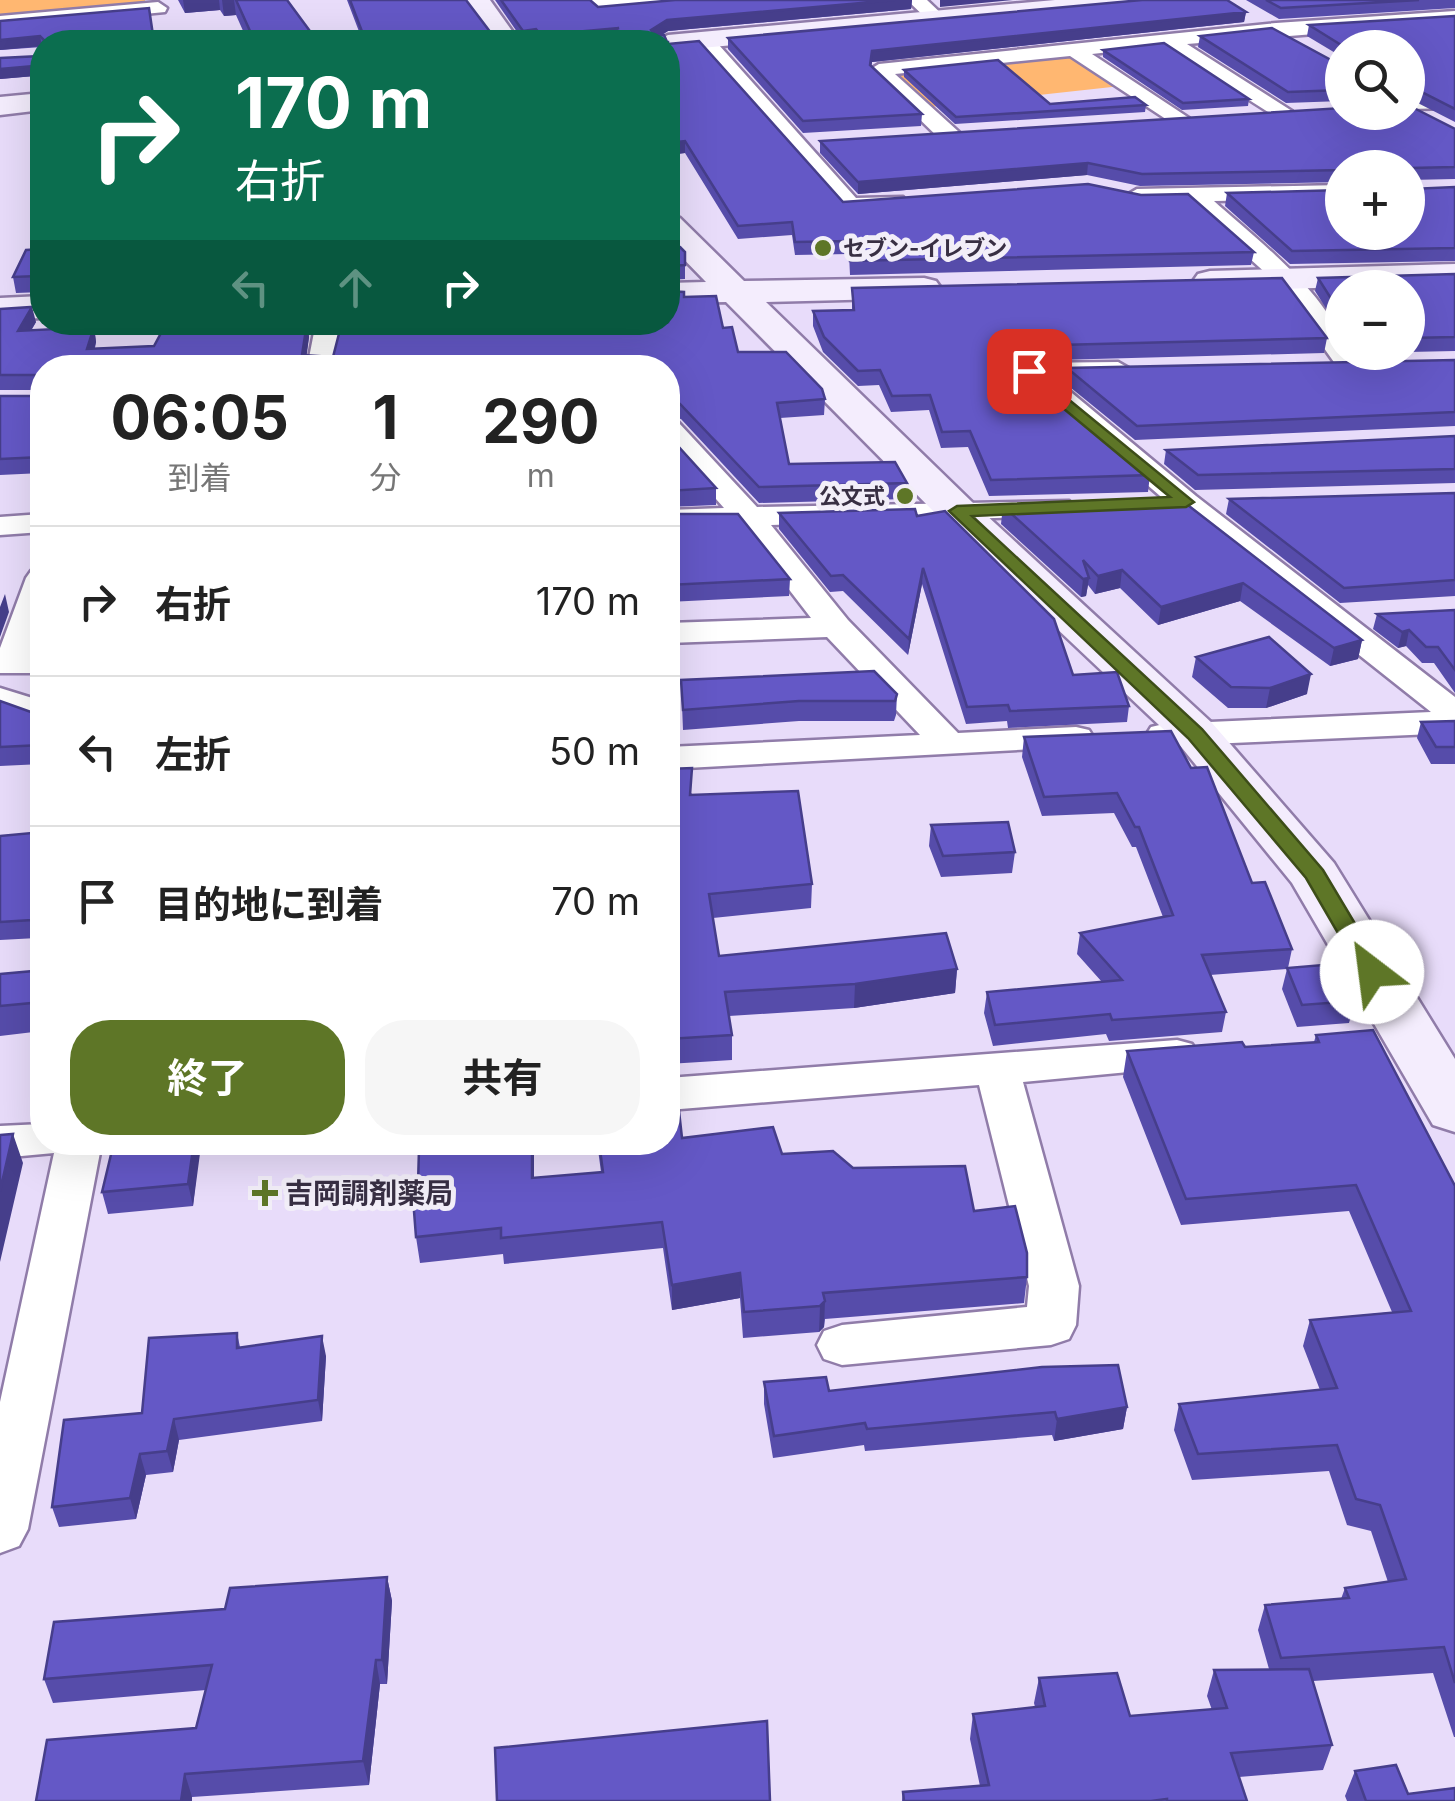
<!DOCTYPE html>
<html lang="ja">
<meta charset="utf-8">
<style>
body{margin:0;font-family:Inter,"Noto Sans JP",sans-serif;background:#f6f6f6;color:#222;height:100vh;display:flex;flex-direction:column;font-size:38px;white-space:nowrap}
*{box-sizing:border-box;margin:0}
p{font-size:32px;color:#767676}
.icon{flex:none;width:55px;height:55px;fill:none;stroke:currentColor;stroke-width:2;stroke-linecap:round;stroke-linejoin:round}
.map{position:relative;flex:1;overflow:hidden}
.panel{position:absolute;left:30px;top:355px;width:650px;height:800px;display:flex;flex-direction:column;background:#fff;border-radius:40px;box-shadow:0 10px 40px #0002}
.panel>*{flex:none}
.banner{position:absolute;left:30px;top:30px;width:650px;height:305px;border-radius:40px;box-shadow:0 10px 40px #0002;background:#0b6e4f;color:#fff;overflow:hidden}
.fabs{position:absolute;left:1325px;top:30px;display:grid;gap:20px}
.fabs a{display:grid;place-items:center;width:100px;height:100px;border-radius:50%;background:#fff;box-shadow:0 10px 40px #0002;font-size:50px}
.pin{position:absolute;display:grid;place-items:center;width:85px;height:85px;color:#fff;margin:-42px;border-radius:20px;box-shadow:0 5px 15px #0006}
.me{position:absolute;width:110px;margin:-55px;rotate:330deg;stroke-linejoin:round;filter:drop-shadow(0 0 8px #0008)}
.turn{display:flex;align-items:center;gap:35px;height:210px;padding:0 40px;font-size:45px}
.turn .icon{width:130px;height:130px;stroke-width:2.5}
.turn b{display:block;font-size:70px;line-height:85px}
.lanes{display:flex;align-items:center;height:95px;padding:0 40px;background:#0003;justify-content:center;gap:50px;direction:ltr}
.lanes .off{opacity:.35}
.eta{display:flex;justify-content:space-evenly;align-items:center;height:170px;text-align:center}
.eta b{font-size:60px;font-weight:700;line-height:70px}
.cta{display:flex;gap:20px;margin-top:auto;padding:20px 40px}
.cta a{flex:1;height:115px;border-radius:40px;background:#5e7627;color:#fff;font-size:40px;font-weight:700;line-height:115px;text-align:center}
.cta a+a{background:#f6f6f6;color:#222}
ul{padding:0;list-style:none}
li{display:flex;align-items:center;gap:30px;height:150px;padding:0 40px;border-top:2px solid #e0e0e0}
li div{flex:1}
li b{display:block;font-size:38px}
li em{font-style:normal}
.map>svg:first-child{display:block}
.green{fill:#ffb771}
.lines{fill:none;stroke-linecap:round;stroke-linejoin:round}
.street-casing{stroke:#907ca9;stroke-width:5}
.secondary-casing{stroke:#907ca9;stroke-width:5}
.street{fill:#fff;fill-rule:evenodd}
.secondary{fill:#f4edfd;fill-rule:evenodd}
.wall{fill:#564caa}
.shaded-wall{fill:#463e8b}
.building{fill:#6458c6;stroke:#463e8b;stroke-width:2.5}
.route{fill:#5e7627;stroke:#3d4d19;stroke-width:2.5}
.poi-dot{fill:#5e7627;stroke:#f2eef8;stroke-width:4}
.labels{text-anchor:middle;stroke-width:10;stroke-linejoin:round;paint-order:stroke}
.far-poi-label{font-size:22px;font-weight:bold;fill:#382f43;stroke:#f2eef8;text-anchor:start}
.poi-label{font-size:28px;font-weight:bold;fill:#382f43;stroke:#f2eef8;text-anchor:start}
</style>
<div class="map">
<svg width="1455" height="1801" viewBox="0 0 1455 1801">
<rect width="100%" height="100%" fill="#e8dcfa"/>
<path class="green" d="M0 0H145V3L0 18Z
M1074 54 1121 86 930 107 890 71Z"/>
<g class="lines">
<g class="street-casing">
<path id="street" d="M582 0H695L686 6 598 14Z
M907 0H927L946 18 944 22H930Z
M158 2 167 8 165 12 0 28V16Z
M1455 11V23L1187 44 1292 111 1295 116 1284 122 1164 46 1092 54 1189 118 1192 123 1181 129 1070 56 895 74 959 132 962 137 951 144 943 142 869 70 879 64 1276 23Z
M703 33 710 35 856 198 903 197 907 202 903 207 842 211 696 43 693 39Z
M1455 96V108L1408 109V97Z
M1342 185V199L1214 201C1249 233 1342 304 1342 352H1355L1365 366 1351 374 1341 372 1279 285 1187 202 1137 203 1125 196 1137 189Z
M316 322H342L335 368H307Z
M1118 362 1132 370 1128 376 1055 379 1196 496 1455 697V733L1164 746 1151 743 1146 735 1151 727 1164 724 1431 712 1174 508 1015 371 1029 363Z
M668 419 678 422 757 507 1069 501 1073 507 1069 513 1058 516 771 525 848 620 958 733 1076 727 1089 730 1094 738 1089 746 668 769V747L920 735 827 637 668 643V623L811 618 740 526 668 528V510L724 508 668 445Z
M42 514V532L0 535V517Z
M42 568V623L32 653H42V673H0V648L26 578 31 571Z
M0 688 42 701V724L0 711Z
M1177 1040 1192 1044 1199 1055 1192 1066 1023 1082 1079 1286 1076 1325 1069 1339 1051 1345 842 1365 824 1359 817 1345 824 1331 842 1325 1027 1307 1029 1286 979 1085 668 1110V1078Z
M42 1124V1142H102L28 1529 19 1546 0 1553V1402L54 1153 0 1158V1126Z"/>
</g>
<g class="secondary-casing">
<path id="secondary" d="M464 0H490L520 42H494Z
M1055 0H1152L1139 8 668 51V42H655L668 35Z
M42 93V110L0 115V97Z
M668 215 680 218 744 281 924 278 936 281 941 288 936 295 924 298 766 302 972 502 1212 723 1334 863 1455 1059V1132L1433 1125 1292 883 1178 743 942 520 726 302 668 303V283L706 282 668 243Z
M1455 264V284L1210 291 1198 288 1193 281 1198 274 1210 271Z
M42 296V318L0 320V298Z"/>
</g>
<use href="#street" class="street"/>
<use href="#secondary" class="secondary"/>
</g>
<path class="wall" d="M178 0H287L318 42H248L236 15 224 16 220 10 185 13Z
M347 0H466L492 42H363Z
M495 0H590L598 7 675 0H912L911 9 668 31 662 35H664L668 44 699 41 843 202 1088 184 1141 195 1188 194 1254 252 1251 265 850 275 849 254 795 255 792 235 738 239 685 153 668 155V42H595V41L539 42 537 40 524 42Z
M1246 0H1455V8L1279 19Z
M1141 1 1246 12 1244 22 872 62 871 66 922 114 921 126 803 133 728 49V38Z
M149 8 42 42V92L37 90 34 76 0 79V58L40 56 42 47 0 50V21Z
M1455 16V122L1410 99 1408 101V48H1342V57L1307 36 1309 25Z
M1200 36 1342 66V101L1286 103 1198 47Z
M1103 50 1249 99 1248 106 1182 110 1103 57Z
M904 70 1050 104 1146 105 1145 112 955 124 904 77Z
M1455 129V179L1409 180 1411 189 1455 187V261L1290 264 1225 206 1227 193 1342 190 1408 168H1342V182L1140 186 1087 175 858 194 820 153V141Z
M668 248 685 252V279L668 280Z
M42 249V294V292L16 293 13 277Z
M1455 274V351L1408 352V288H1342V337L1341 332 1315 291 1318 278Z
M852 288 1327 338 1324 353 1019 361 1018 365 1150 475 1148 492 989 496 968 447 941 448 929 410 891 412 879 385 858 386 823 352 813 326V311L852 310Z
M684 297 723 328 738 352 825 399 824 415 780 418 789 464 907 483 906 499 759 503 681 419 668 417V368H42V473L0 475V396H41V390H0V309L36 322 31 331 94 327 96 342 95 348 154 346 167 322H265V324L307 323 309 337 306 356 333 357 396 328 507 324Z
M1455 360V426L1135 440 1065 383 1067 368Z
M668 435 716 488V505L668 507Z
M1455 436V483L1195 490 1164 464 1166 450Z
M1455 493V596L1340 603 1226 514 1229 499Z
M1180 499 1362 640 1358 659 1330 666 1240 601 1158 625 1120 588 1095 594 1088 585 1086 596 1081 597 1001 524 1003 506Z
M779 513 917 516 1073 675 1129 706 1127 722 1008 728 1007 721 966 724 922 584 908 655 843 591 830 592 779 529Z
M668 514 790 579 789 596 668 602Z
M42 596V640H40L36 623Z
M1455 610V693L1434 663H1422L1406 646 1398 648 1373 629 1377 614Z
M1196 657 1307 694 1266 708H1228L1192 677Z
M681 680 897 694 896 715 894 721H799L683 730Z
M0 701 42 716V764L0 766Z
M1455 721V764H1431L1417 738 1421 722Z
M1171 731 1252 883 1292 949 1288 968 1355 1001 1349 1023 1297 1027 1282 989 1287 969 1210 975 1226 1012 1222 1032 1109 1041 1106 1034 993 1046 984 1013 987 992 1102 982 1077 954 1080 933 1163 917 1136 847H1132L1114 813 1042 816 1022 757 1024 737Z
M668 769 692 794 812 884 811 908 713 918 719 956 957 969 955 993 854 1008 729 1016 732 1035V1060L668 1064Z
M931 825 1015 852 1012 873 941 877 929 846Z
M42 832V1031L0 1036V974L33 971 39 932 37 938 0 940V836Z
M1316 1035 1455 1186V1737H1454L1433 1673 1313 1681 1332 1745 1323 1770 1239 1777 1247 1801H902L903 1792 980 1786 970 1739 973 1714 1035 1707 1034 1703 1039 1678 1130 1716 1212 1710 1207 1696 1214 1670 1269 1669 1258 1630 1265 1605 1341 1599 1345 1588 1388 1582 1371 1531 1347 1525 1329 1471 1192 1480 1174 1430 1179 1404 1320 1390 1303 1346 1310 1320 1392 1312 1349 1211 1181 1225 1123 1077 1127 1051 1245 1047 1314 1042Z
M682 1138 782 1154 853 1168 974 1211 1027 1277 1024 1303 825 1319 824 1327 819 1332 743 1338 740 1298 672 1310 663 1248 504 1264 503 1254 420 1263 416 1237 418 1184 443 1148 534 1178 601 1172 597 1142H668Z
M114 1142H200L193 1206 108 1214 102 1192Z
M237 1333 240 1347 326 1356 322 1421 179 1440 173 1472 146 1475 136 1519 59 1527 52 1507 142 1413Z
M764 1382 829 1391 1127 1407 1123 1429 1054 1441 1052 1435 865 1451 864 1445 773 1458 764 1404Z
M387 1577 392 1601 387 1684H380L369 1785 192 1797V1801H36L196 1728 206 1690 53 1703 44 1679 225 1609Z
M1355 1771 1408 1794 1455 1801H1347L1345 1796Z"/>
<path class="shaded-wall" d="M183 0H219L220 10 185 13Z
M222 0H234L236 15 224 16Z
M895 0H912L911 9 668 31 651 41V30L667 20Z
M940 0H1013L940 7Z
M1246 12 1244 22 872 62 869 77 872 51Z
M619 28 595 37V41L541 42V35Z
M536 29 537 40 524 42 523 31Z
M491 33 492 42H392Z
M40 36 42 46 0 50V40Z
M33 66 35 76 0 79V69Z
M685 141V153L668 155V143Z
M1088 163 1087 175 858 194V182Z
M32 307 36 322 21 346 18 331Z
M307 323 309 337 305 368 302 355Z
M94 327 96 342 90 364 87 349Z
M1020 346 1019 361 1012 369 1013 354Z
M923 568 922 584 908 655 909 639Z
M1122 570 1120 588 1095 594 1098 576Z
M1089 578 1086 596 1081 597 1083 579Z
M1243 583 1240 601 1158 625 1161 607Z
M5 594 9 612 0 637V607Z
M1409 630 1406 646 1398 648 1402 632Z
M1362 640 1358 659 1330 666 1334 648Z
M1311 674 1307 694 1266 708 1270 688Z
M42 888V921L37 938 32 920Z
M957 969 955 993 854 1008 855 984Z
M13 1134 23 1163 0 1262V1191Z
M194 1142H200L201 1146 193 1206 188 1184Z
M532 1142H534V1204L532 1178Z
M740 1273V1298L672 1310V1285Z
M825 1301 824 1327 819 1332 820 1306Z
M322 1336 326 1356 322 1421 318 1400Z
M1127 1407 1123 1429 1054 1441 1057 1419Z
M174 1419 179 1440 173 1472 167 1451Z
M140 1454 146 1475 136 1519 130 1498Z
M387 1577 392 1601 387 1684 382 1660Z
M376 1660 380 1684 369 1785 363 1761Z
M185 1774 192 1797V1801H181Z"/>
<path class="building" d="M236 0H287L318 42H255Z
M350 0H466L491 33 392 42H366Z
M501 0H590L598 7 675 0H895L667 20 651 30 655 35H664L668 44 699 41 843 202 1088 184 1141 195 1188 194 1254 252 850 261 849 241 795 242 792 222 738 226 685 141 668 143V42H599L595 37 619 28 541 35 536 29 523 31Z
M1142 0H1227L1246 12 872 51 870 65 922 114 803 121 728 38Z
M1266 0H1419L1281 8Z
M149 8 154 42H43L44 40 40 36 0 40V21Z
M1455 16V109L1412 87 1408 92V48H1346L1309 25Z
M1272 28 1342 66V90L1288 92 1200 36Z
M1164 43 1249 99 1183 103 1103 50Z
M42 46V82L35 80 33 66 0 69V58L40 56Z
M998 60 1050 104 1135 97 1146 105 956 117 904 70Z
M1408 105 1455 129V167L1410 168 1408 171V168H1342V170L1142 174 1088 163 858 182 820 141 1342 108V112H1408Z
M1408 175 1411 189 1455 187V248L1292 251 1227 193 1342 190V232H1408Z
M680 247 685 252V265L668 266V248Z
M42 249V288L38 276 13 277 26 250Z
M1455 274V337L1408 338V288H1342V316L1318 278Z
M1282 278 1327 338 1020 346 1013 354 1018 365 1150 475 991 480 970 431 942 432 930 395 892 396 880 370 858 371 824 337 813 311 854 310 852 288Z
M668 291 684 292V297L716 296 723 328 732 327 738 352H786L822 389 825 399 777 403 789 464 895 462 907 483 759 487 680 404 668 402V368H42V457L0 459V396H41V375H0V309L32 307 18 331 94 327 87 349 154 346 167 322H264L263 324 307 323 302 355 333 357 342 322H395V328L507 324 508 322H668Z
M1455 360V412L1137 426 1067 368Z
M668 435 716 488 668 491Z
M1455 436V469L1198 475 1166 450Z
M1455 493V580L1344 588 1229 499Z
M1180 499 1362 640 1334 648 1243 583 1161 607 1122 570 1098 576 1083 560 1089 578 1083 579 1003 506Z
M915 509 917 516 945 511 1054 619 1073 675 1117 672 1129 706 1010 711 1008 705 967 707 923 568 909 639 843 575 831 576 779 513Z
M668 514H738L790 579 668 585Z
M42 596V623H36Z
M1455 610V670L1438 647H1426L1409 630 1402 632 1377 614Z
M1269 637 1311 674 1270 688 1231 687 1196 657Z
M874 671 897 694 895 701H799L683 710 681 680Z
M0 701 42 716V745L0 747Z
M1455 721V747H1436L1421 722Z
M1171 731 1191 768 1207 767 1252 883 1265 882 1292 949 1202 955 1226 1012 1112 1020 1110 1014 995 1025 987 992 1122 980 1080 933 1173 915 1139 827H1135L1117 793 1044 797 1024 737Z
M692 768 690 795 798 791 812 884 709 894 719 956 946 933 957 969 855 984 725 992 732 1035 668 1039V769Z
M1008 822 1015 852 943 856 931 825Z
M42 832V888L32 920 0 922V836Z
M42 914V1002L0 1006V974L33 971Z
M1335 964 1355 1001 1302 1005 1287 968Z
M1373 1030 1455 1186V1683L1444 1647 1281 1658 1265 1605 1349 1598 1345 1588 1406 1579 1380 1505 1356 1499 1337 1445 1198 1454 1179 1404 1337 1388 1310 1320 1411 1311 1356 1185 1186 1199 1127 1051 1242 1042 1245 1047 1319 1042 1316 1035Z
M668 1093H677L682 1138 773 1127 782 1154 833 1151 853 1168 965 1166 974 1211 1015 1206 1027 1253V1277L823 1293 825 1301 820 1306 744 1312 740 1273 672 1285 662 1222 501 1238V1228L416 1237 412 1185 418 1184 419 1149 443 1148V1142H532V1178L603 1172 599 1142H668Z
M13 1134 0 1191V1135Z
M114 1142H194L188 1184 102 1192Z
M237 1333V1348L322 1336 318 1400 174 1419 167 1451 140 1454 130 1498 52 1507 64 1420 142 1413 149 1338Z
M1118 1365 1127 1407 1057 1419 1055 1412 867 1429 865 1423 774 1436 764 1382 826 1377 829 1391 1042 1367Z
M387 1577 382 1660H376L363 1761 185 1774 181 1801H36L47 1740 196 1728 212 1665 44 1679 54 1622 225 1609 230 1588Z
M1309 1669 1332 1745 1231 1753 1247 1801H1167V1799L1151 1801H904L903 1792 989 1785 973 1714 1045 1706 1039 1678 1117 1673 1130 1716 1227 1708 1214 1670Z
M767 1721 770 1801H497L495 1748Z
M1396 1765 1408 1794 1455 1788V1801H1366L1355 1771Z"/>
<path class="route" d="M1029 367 1194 502 1186 507 972 516 1202 729 1323 870 1384 972 1381 978H1364L1306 878 1188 738 949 511 957 506 1170 497 1023 375V368Z"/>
<g class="poi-dot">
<circle cx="823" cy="248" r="10"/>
<circle cx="905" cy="496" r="10"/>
<path d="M260 1178h10v10h10v10h-10v10h-10v-10h-10v-10h10z"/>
</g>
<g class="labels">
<g class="far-poi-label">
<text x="843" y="256">セブン-イレブン</text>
<text x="885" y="504" text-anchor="end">公文式</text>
</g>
<g class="poi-label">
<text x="285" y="1203">吉岡調剤薬局</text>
</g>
</g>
</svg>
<div class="fabs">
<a><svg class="icon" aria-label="search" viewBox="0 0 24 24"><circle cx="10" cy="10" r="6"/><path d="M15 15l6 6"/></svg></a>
<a>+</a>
<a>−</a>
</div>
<div class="pin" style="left:1029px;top:371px;background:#d93025"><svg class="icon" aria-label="arrive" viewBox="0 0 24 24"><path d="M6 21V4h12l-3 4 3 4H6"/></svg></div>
<svg class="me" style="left:1372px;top:972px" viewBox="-20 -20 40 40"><circle r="19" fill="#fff"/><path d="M0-13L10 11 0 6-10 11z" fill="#5e7627"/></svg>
<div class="banner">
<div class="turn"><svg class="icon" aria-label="right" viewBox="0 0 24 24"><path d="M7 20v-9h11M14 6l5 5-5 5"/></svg><div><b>170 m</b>右折</div></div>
<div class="lanes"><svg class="icon off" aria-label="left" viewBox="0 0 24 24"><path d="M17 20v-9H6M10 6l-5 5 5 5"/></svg><svg class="icon off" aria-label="ahead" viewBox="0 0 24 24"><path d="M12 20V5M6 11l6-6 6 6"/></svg><svg class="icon" aria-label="right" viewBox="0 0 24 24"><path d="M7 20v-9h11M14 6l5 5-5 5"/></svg></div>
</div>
<section class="panel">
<div class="eta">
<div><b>06:05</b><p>到着</p></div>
<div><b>1</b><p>分</p></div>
<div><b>290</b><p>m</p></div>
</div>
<ul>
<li><svg class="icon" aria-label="right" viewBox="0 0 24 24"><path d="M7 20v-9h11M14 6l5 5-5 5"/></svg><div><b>右折</b></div><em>170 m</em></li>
<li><svg class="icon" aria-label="left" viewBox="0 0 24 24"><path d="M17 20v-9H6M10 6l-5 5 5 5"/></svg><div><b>左折</b></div><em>50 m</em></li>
<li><svg class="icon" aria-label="arrive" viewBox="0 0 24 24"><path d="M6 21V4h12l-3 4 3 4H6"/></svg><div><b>目的地に到着</b></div><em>70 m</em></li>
</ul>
<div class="cta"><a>終了</a><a>共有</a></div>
</section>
</div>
